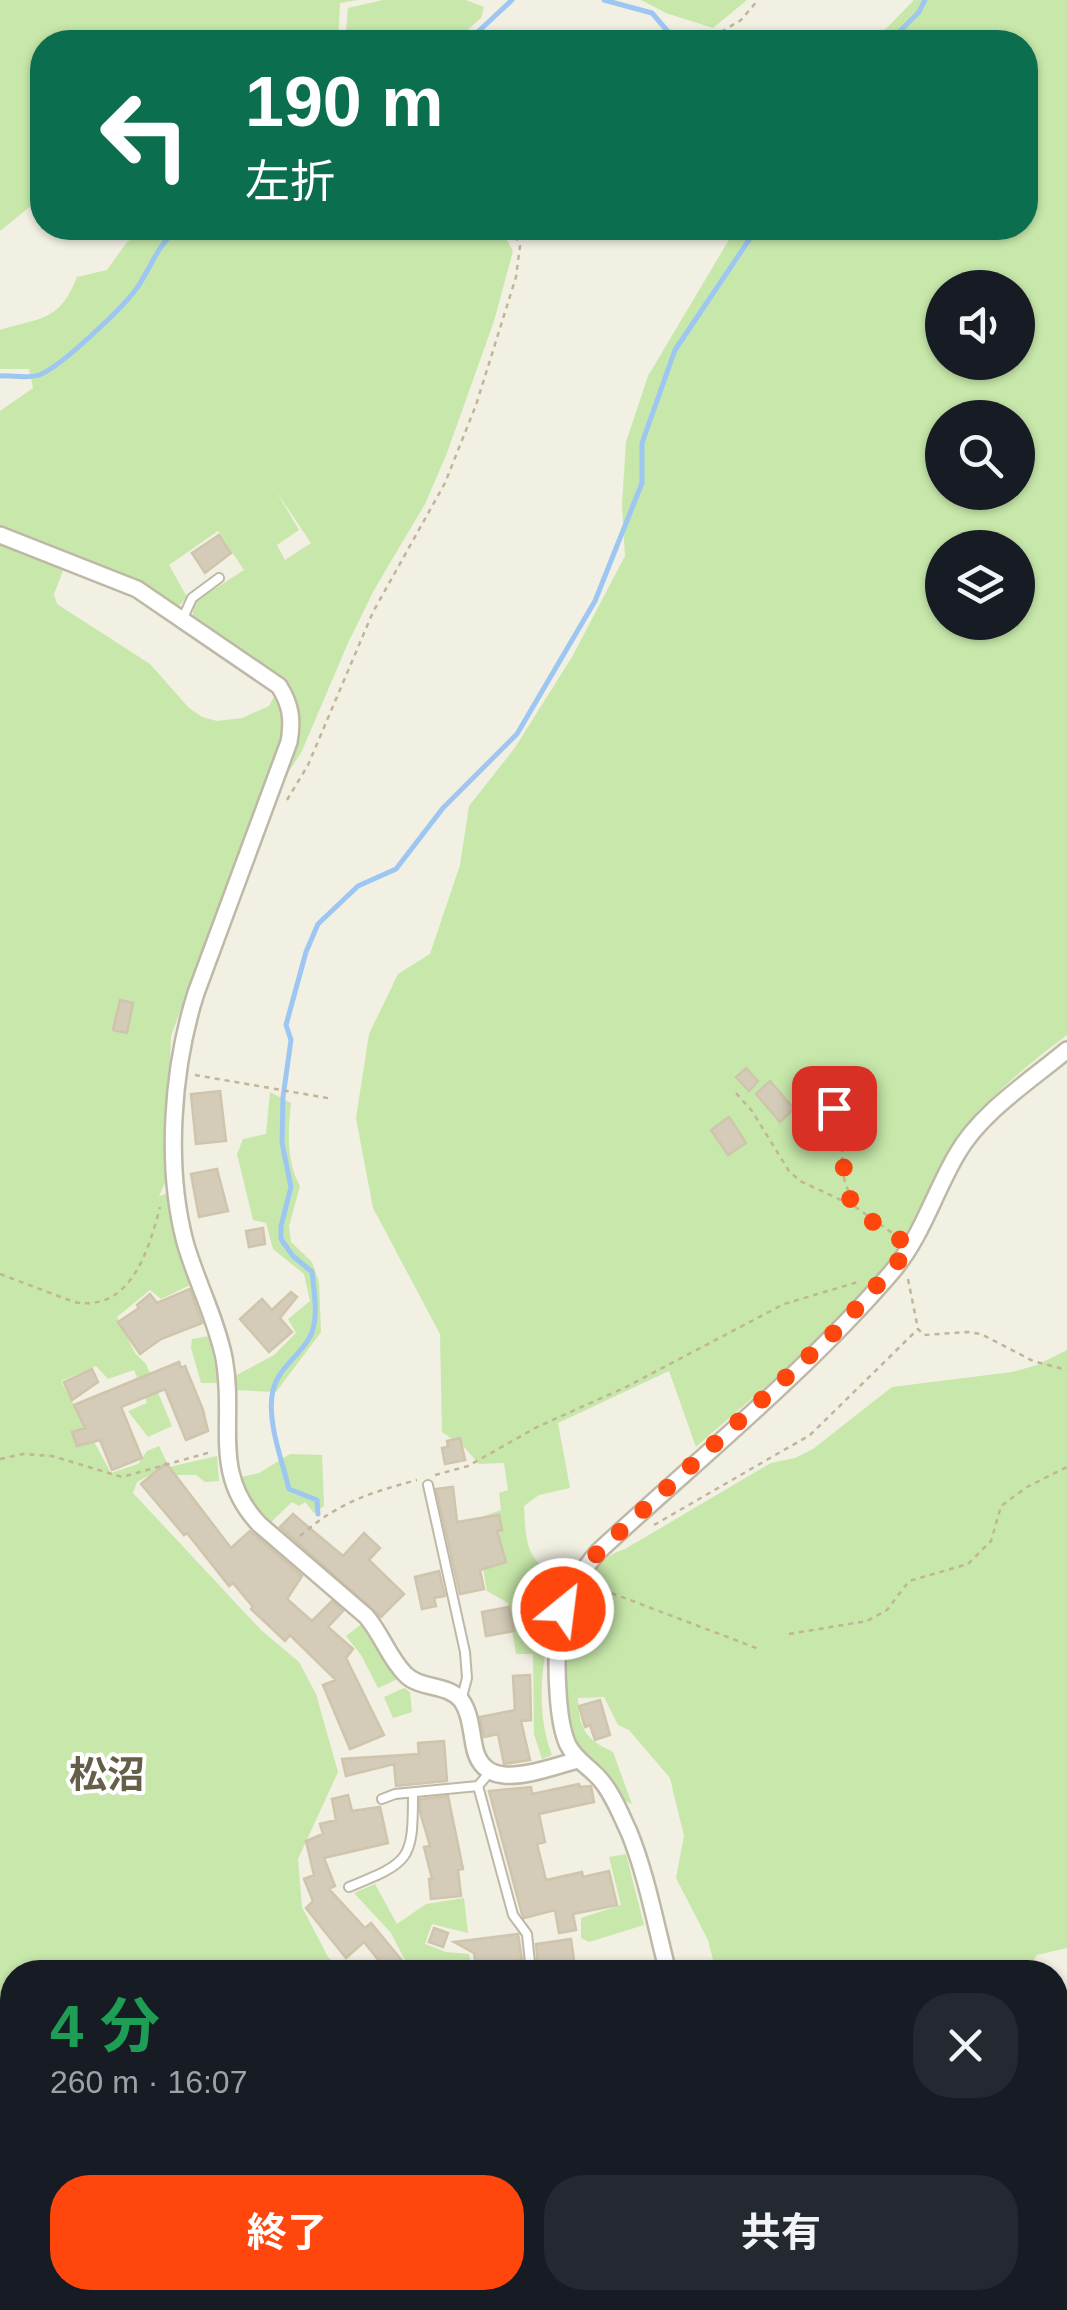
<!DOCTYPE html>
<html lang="ja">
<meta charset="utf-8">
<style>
body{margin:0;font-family:Arial,"Noto Sans JP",sans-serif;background:#242831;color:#f1f3f6;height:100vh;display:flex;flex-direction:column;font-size:38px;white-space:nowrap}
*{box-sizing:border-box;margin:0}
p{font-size:32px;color:#9ea1a6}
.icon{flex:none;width:55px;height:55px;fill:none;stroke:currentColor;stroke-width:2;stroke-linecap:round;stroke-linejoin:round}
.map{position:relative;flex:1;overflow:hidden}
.panel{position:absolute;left:0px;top:1960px;width:1068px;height:350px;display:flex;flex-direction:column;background:#171b24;border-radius:40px 40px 0 0;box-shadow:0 2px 8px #0004}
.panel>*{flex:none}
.top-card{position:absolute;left:30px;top:30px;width:1008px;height:210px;border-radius:40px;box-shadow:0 2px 8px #0004;background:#0b6e4f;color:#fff;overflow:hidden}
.fabs{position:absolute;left:925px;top:270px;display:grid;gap:20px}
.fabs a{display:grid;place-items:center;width:110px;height:110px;border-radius:50%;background:#171b24;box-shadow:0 2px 8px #0004;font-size:50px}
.pin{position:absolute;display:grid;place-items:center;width:85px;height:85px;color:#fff;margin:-42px;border-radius:20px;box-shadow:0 5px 15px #0006}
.me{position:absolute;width:110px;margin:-55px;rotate:29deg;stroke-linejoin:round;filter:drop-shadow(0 0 8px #0008)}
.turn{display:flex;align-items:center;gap:35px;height:210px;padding:0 50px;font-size:45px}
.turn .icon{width:130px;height:130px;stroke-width:2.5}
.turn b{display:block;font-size:70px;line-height:85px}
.round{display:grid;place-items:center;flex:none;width:105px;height:105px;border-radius:40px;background:#242831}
.summary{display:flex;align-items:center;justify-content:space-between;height:170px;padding:0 50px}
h1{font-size:60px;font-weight:700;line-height:75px;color:#1e9e55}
.button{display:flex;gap:20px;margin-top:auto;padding:20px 50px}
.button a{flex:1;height:115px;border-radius:40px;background:#ff470d;color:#fff;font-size:40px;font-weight:700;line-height:115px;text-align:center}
.button a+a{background:#242831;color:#f1f3f6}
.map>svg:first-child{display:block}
.green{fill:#c7e8aa;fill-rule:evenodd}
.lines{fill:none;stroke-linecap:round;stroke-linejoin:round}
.stream{stroke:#9dc7f2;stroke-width:5}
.building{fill:#d4ccb8;stroke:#cfc4ac;stroke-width:2.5}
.lane-casing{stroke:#beb8a6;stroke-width:12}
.street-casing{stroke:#beb8a6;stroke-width:20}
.path{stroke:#c0b597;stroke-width:2.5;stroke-dasharray:5 5;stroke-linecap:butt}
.lane{stroke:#fff;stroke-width:8}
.street{stroke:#fff;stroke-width:15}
.route{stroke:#ff470d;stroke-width:18;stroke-dasharray:0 32.4}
.labels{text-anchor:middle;stroke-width:8;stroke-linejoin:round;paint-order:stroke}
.neighbourhood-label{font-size:38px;font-weight:bold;fill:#675e4a;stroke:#fff}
</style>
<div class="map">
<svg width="1067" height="2310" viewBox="0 0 1067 2310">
<rect width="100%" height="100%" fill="#f2efe3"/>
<path class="green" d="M0 0H358L340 3 338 42H42V197L0 231Z
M383 0H466L484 7 481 18 454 42H358L346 31 348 8Z
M641 0H747L713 28 666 13Z
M914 0H1067V1035C1021 1070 972 1109 944 1161 925 1197 915 1237 888 1269 831 1335 761 1389 696 1447L669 1371 558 1423 570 1488 539 1495 524 1506C526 1543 525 1559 560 1579 548 1637 530 1698 552 1755L542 1759 534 1734 533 1654H516L508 1603 487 1591 478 1541 484 1516 501 1510 499 1493 508 1490 504 1463 479 1464 465 1448 442 1432 440 1334 373 1208 356 1118 369 1034 398 974 430 954 460 865 469 806 514 749 572 657 625 556 622 505 626 442 648 376 736 228H1025V42H873ZM942 288H1018V362H942ZM942 418H1018V492H942ZM942 548H1018V622H942Z
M151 228H500L513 251 494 321 447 453 425 504 374 590 348 643 301 753 243 839 171 1036 165 1183 159 1196 169 1193 179 1251 190 1285 161 1299 150 1290 117 1317 135 1353 146 1364 172 1426 148 1437 128 1411 147 1403 134 1370 108 1379 96 1366 61 1381 111 1473 138 1464 147 1451 159 1446 169 1467 217 1456 219 1481 205 1482 196 1475H173L164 1482 155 1472 137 1482 133 1493 261 1630 299 1662 316 1694 338 1772 298 1859 302 1907 328 1957 343 1972H12V2298H460L457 2303 463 2310H0V411L33 388 29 369H0V330C42 317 59 322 77 277L107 270 127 242ZM276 491 311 543 285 560 277 545 299 530ZM218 531 244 570 193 603V617L281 684 269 706 242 718 217 721 202 717 189 708 150 664 57 604 54 594 64 568 143 585 179 606 187 597 169 565Z
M270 1092 291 1103C288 1130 286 1161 300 1186L289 1226 291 1242 312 1262 319 1282 321 1332 276 1392 236 1390 233 1377 274 1355 296 1333 288 1319 310 1301 304 1274 273 1249 266 1223 253 1220 237 1154 243 1139 266 1134Z
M210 1336 218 1383H201L191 1348 192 1339Z
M1067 1350V1948L1037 1955 1026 1972H716L708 1940 676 1878 684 1836 670 1778 629 1730 618 1725 604 1697 578 1698C579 1730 586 1739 613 1752L632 1804C620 1800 613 1788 604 1779 593 1766 577 1751 572 1735 556 1681 561 1568 625 1549L771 1463 795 1458 813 1449 892 1387 1012 1372 1037 1365Z
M290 1454 322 1455 324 1506 314 1513 305 1502 299 1506 292 1502 270 1523 254 1506 241 1477 259 1473Z
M363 1623 383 1648 398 1679 378 1688 361 1655 346 1636Z
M404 1688 410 1692 412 1712 393 1718 384 1697Z
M626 1854 644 1925 589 1942 581 1938V1918L621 1905 609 1857Z
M375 1884 397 1924 426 1904 464 1898 468 1933 432 1924 425 1944 446 1952 469 1954 472 1972H411L391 1933 354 1893Z
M1067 2196V2310H986L989 2298H1055V2203Z
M648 2298H735L734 2310H634Z
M754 2298H818L807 2310H754Z"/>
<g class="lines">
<path class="stream" d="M604 0 652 13 677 42
M467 42 512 0
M889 42 919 12 925 0
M0 376C12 375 28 379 39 375 60 368 127 304 139 285 153 263 158 244 179 228
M318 1514 317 1500 289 1489C282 1460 266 1420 273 1390 279 1368 296 1359 308 1340 320 1323 314 1291 312 1272L293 1256 281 1239V1226L291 1187 282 1143 283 1097 291 1040 286 1025 306 952 318 924 358 886 396 869 443 808 517 734 595 601 642 483V443L675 350 757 228"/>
</g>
<path class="building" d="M219 535 231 553 205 573 192 553Z
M120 1000 133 1003 127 1033 113 1030Z
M746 1068 758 1081 749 1091 736 1077Z
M770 1081 794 1109 780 1122 756 1094Z
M220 1091 226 1141 196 1144 191 1094Z
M729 1117 746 1143 728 1155 711 1130Z
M217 1169 228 1211 199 1217 191 1174Z
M263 1228 265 1244 249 1247 246 1231Z
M190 1289 202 1323 161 1339 140 1354 118 1322 139 1308 137 1305 150 1294 157 1303Z
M291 1292 297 1297 280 1318 292 1332 269 1352 240 1319 262 1299 272 1310Z
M179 1362 181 1368 185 1366 203 1410 208 1431 186 1440 165 1389 121 1407 142 1458 112 1470 100 1440 77 1446 72 1432 85 1428 74 1405Z
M92 1369 98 1382 72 1400 64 1382Z
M460 1438 465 1460 445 1464 442 1448 448 1447 447 1441Z
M166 1463 231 1548 250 1531 302 1576 287 1599 312 1621 332 1601 343 1611 328 1627 353 1649 346 1658 384 1735 350 1749 323 1685 336 1680 290 1635 285 1641 251 1609 253 1607 233 1583 229 1586 187 1533 184 1535 141 1484Z
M453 1487 457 1522 499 1515 502 1530 497 1531 506 1562 480 1570 484 1589 460 1594 436 1489Z
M293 1514 343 1556 364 1533 380 1548 369 1560 404 1594 381 1617 280 1527Z
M439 1571 445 1596 434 1598 436 1606 422 1609 415 1577Z
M540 1584 543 1608 529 1609 526 1585Z
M509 1607 514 1631 486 1636 482 1612Z
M530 1675 531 1720 521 1721 530 1760 504 1764 498 1734 484 1737 480 1717 515 1710 513 1676Z
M600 1700 610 1735 595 1740 590 1725 585 1727 579 1706Z
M444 1741 447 1781 396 1786 394 1764 346 1776 342 1759 419 1754 418 1743Z
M579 1784 580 1787 591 1786 594 1802 539 1814 545 1842 537 1844 546 1880 582 1872 583 1877 609 1871 617 1905 573 1914 576 1930 559 1933 555 1910 524 1918 522 1914 489 1791 531 1787 532 1794Z
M348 1795 352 1811 380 1807 388 1843 324 1858 335 1886 329 1889 365 1928 371 1923 404 1963 401 1966 406 1972H388L364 1942 346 1958 306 1908 313 1901 304 1879 314 1875 306 1841 323 1834 320 1824 336 1820 332 1799Z
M448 1796 463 1869 458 1870 461 1896 431 1899 429 1879H432L424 1847 430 1846 420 1812V1799Z
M434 1928 448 1933 443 1947 429 1942Z
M518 1934 522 1960 476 1966 474 1953 454 1942Z
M571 1939 574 1961 538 1966 536 1944Z"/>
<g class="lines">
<g class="lane-casing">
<path id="lane" d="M183 618 192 598 219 578
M428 1485 465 1652 467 1678 461 1701
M478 1786 513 1915 527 1934 531 1972
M382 1799 395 1794 478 1786 489 1773
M349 1887C410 1862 413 1861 413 1794"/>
</g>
<g class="street-casing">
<path id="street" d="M0 535 137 589 279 686C291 705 293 720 289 742L196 993C172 1068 165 1166 185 1242 196 1281 216 1318 224 1358 236 1421 210 1472 259 1524L366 1616C381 1633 389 1658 405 1674 420 1690 447 1683 461 1700 470 1712 471 1730 474 1745 483 1797 543 1768 579 1760
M668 1972C656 1927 647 1876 629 1832 621 1815 612 1792 599 1778 589 1767 575 1759 568 1745 561 1730 559 1709 558 1692 554 1634 559 1596 599 1551 697 1460 804 1374 891 1273 922 1237 933 1195 957 1154 981 1112 1030 1081 1067 1050
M514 2310 526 2298
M743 2310 745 2298"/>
</g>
<path class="path" d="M704 42 741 20 758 0
M287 800 308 765 373 612 445 483 476 405 516 277 520 246 512 228
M195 1075 333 1099
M736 1093 752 1111 789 1171 800 1181 854 1206 898 1237
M818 1097C857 1125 838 1135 843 1174 845 1184 850 1195 854 1204
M0 1274 74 1302C131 1313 149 1249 160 1207
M908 1279 918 1329 924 1335 968 1332 981 1334 1033 1361 1067 1370
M0 1459 23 1454 52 1456 122 1477 211 1452
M435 1475 468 1466 537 1427 626 1387 784 1304 858 1282
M654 1525 810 1435 918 1329
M300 1536C339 1502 369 1493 417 1480
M593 1586 759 1649
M789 1634 867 1621 887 1610 909 1581 968 1564 991 1541 1001 1506 1027 1487 1067 1467
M1055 2204 1067 2201
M407 2310 427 2298"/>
<use href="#lane" class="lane"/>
<use href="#street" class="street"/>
</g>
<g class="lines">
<path class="route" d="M563 1609 572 1585 599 1551 838 1329 911 1247C896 1236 864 1219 854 1205 832 1175 856 1139 834 1108"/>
</g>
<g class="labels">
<g class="neighbourhood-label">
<text x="107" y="1788">松沼</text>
</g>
</g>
</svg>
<div class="fabs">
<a><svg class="icon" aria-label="sound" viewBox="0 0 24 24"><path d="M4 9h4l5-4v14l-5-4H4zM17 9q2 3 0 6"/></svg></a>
<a><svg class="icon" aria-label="search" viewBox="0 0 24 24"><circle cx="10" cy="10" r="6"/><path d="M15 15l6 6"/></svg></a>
<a><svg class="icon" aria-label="layers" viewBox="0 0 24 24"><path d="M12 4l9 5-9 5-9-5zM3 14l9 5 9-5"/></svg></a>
</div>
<div class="pin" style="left:834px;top:1108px;background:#d93025"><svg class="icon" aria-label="arrive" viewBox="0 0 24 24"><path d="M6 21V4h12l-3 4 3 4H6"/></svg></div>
<svg class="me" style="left:563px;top:1609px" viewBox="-20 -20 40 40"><circle r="17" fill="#ff470d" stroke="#fff" stroke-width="3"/><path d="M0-11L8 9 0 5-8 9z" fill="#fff"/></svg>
<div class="top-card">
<div class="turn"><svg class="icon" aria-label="left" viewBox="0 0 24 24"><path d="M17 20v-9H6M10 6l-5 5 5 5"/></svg><div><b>190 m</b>左折</div></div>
</div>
<section class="panel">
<div class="summary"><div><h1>4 分</h1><p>260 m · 16:07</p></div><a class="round"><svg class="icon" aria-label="close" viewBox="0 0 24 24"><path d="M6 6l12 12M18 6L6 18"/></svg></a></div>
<div class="button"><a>終了</a><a>共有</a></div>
</section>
</div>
